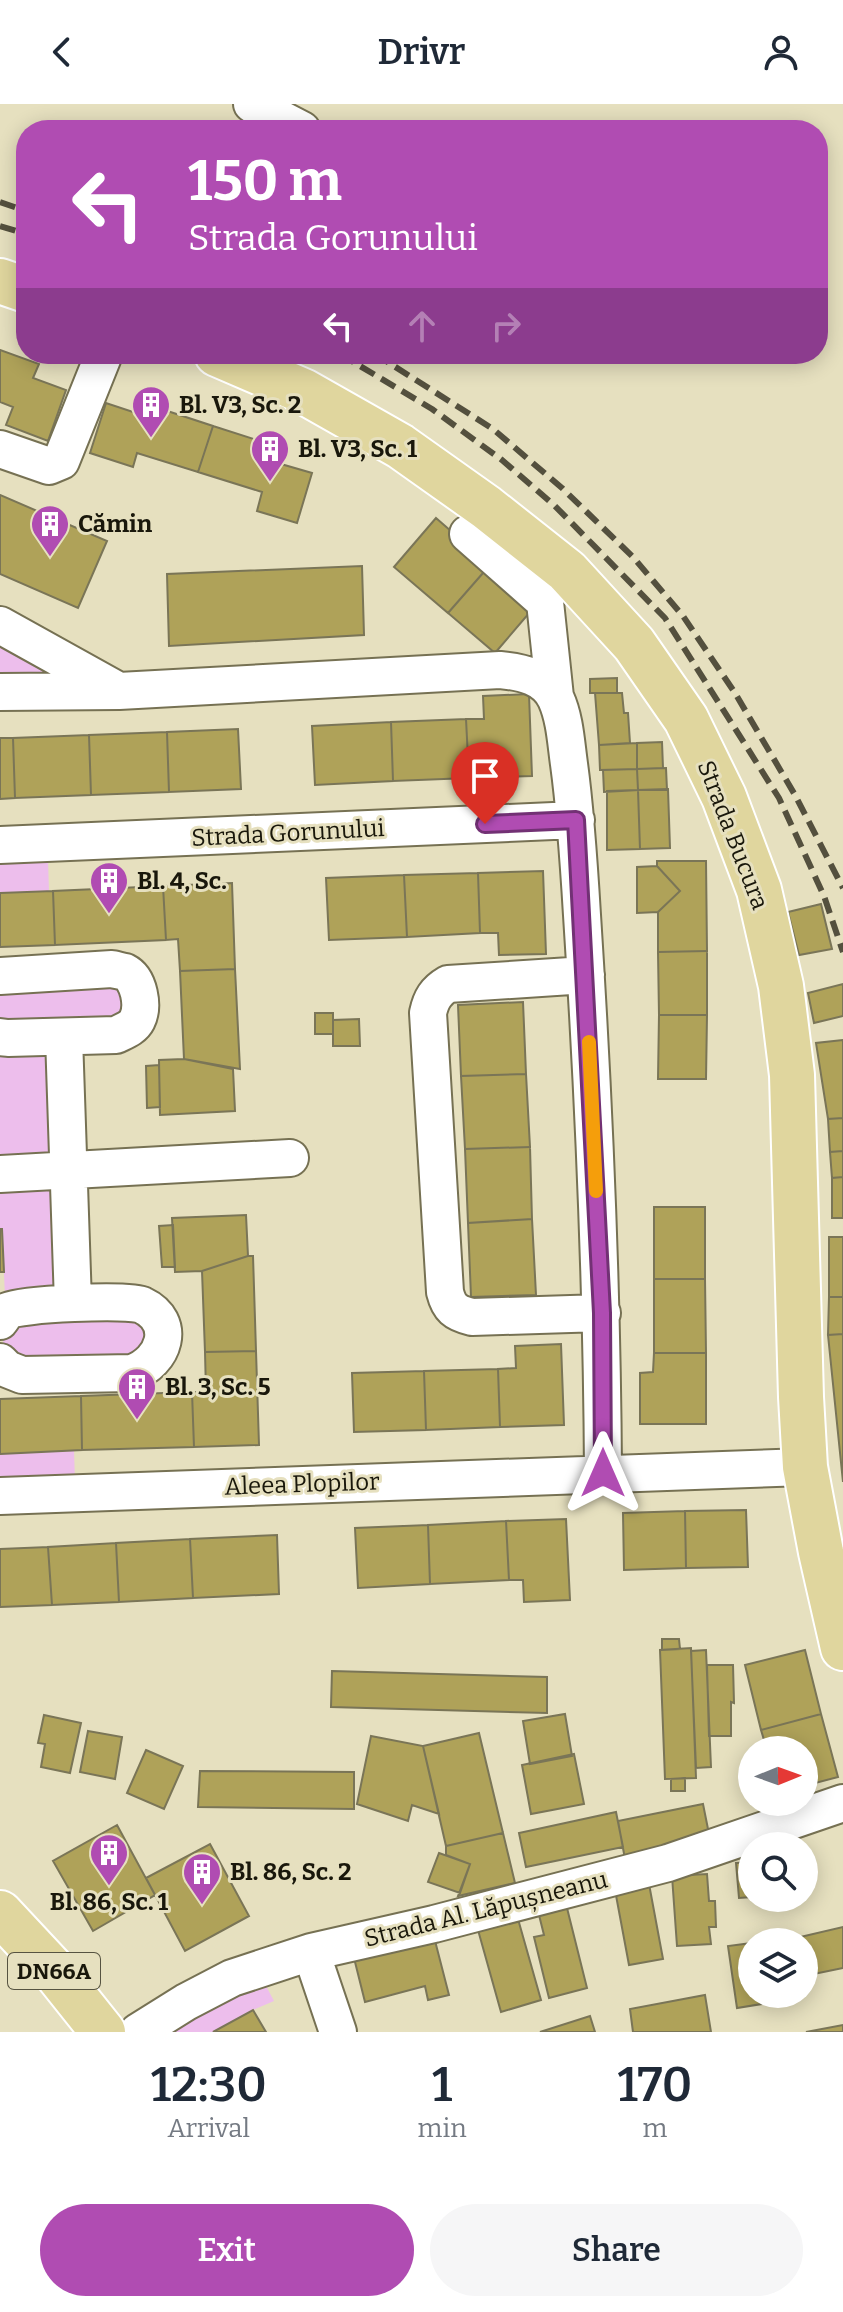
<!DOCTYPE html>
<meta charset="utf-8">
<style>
body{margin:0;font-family:Bitter,serif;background:#f6f6f7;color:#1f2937;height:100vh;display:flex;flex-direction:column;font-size:30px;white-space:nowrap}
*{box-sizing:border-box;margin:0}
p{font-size:26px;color:#747a83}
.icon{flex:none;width:44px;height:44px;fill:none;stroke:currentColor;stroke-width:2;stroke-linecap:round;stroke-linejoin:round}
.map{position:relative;height:1928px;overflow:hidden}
.side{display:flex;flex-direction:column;background:#fff;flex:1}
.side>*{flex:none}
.banner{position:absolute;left:16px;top:16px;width:812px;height:244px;border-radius:32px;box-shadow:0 4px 20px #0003;background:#b04cb2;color:#fff;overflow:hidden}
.needle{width:52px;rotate:89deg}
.buttons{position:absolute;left:738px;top:1632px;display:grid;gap:16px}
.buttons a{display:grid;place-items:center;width:80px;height:80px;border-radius:50%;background:#fff;box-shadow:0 4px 20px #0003;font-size:40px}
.pin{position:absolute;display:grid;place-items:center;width:68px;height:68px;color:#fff;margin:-82px -34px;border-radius:50% 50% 50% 0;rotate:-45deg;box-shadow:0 0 8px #0007}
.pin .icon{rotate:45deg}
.me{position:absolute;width:88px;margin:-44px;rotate:0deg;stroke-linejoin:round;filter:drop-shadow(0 0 6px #0008)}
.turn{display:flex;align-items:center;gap:28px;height:168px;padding:0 40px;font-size:36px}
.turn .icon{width:104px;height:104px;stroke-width:2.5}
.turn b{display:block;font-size:56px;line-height:68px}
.lanes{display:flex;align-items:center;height:76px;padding:0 40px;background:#0003;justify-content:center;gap:40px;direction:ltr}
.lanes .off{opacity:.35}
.eta{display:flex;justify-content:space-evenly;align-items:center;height:136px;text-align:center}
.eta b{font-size:48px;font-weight:600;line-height:56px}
.action{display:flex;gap:16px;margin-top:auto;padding:16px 40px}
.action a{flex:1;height:92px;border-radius:48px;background:#b04cb2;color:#fff;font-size:32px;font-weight:600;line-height:92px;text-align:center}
.action a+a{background:#f6f6f7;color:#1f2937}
header{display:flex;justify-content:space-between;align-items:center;height:104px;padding:0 40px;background:#fff;font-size:36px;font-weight:600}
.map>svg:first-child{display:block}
.green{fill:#edbeec}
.building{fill:#afa259;stroke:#7a7557;stroke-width:2}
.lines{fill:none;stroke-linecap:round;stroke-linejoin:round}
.minor-casing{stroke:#767153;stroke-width:40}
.major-casing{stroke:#fff;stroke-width:48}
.minor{stroke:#fff;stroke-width:36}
.major{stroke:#e0d69e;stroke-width:44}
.rail{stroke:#54503e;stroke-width:6;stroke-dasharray:16 8;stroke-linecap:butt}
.route-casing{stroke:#723174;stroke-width:20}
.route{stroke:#b04cb2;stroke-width:14}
.slow{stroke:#f59e0b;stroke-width:14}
.labels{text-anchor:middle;stroke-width:6;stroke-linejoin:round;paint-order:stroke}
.shield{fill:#e6e0bf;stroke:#565341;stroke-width:2}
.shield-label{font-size:22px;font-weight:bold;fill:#19170b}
.poi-label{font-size:24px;font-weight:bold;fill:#19170b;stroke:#e6e0bf;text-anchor:start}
.street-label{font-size:24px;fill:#19170b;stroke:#e6e0bf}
</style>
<header><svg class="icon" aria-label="back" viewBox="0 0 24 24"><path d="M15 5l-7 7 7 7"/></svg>Drivr<svg class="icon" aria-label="person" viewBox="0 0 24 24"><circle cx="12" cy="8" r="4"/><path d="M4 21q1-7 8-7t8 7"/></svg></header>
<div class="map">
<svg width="843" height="1928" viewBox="0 0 843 1928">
<rect width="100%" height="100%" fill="#e6e0bf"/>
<path class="green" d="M0 535 62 568 0 580Z
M48 756 49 787 0 789V757Z
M124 877 126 917 0 926V880Z
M0 941 54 943 50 1054 0 1064Z
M0 1077 53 1080 65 1183 5 1192 2 1126 0 1125Z
M129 1206 150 1221 140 1256 31 1263 4 1247 3 1239 4 1224Z
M74 1346 75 1378 0 1381V1350Z
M265 1880 274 1897 253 1906 213 1928H173L197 1906Z"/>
<path class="building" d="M0 246 39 260 33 274 66 286 48 337 6 321 13 303 0 298Z
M140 298 213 322 198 368 137 349 133 363 90 349 106 299 136 309Z
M213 322 285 345 281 360 312 369 297 419 257 407 262 388 198 368Z
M0 391 107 437 78 504 0 470Z
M436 414 490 461 448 509 394 463Z
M490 461 536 501 495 549 448 509Z
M362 462 364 531 169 542 167 470Z
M617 574V589H590V575Z
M595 589H622L624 609H628L630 639 599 641Z
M529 590 532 672 469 674 466 615H484L483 592Z
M466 615 469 674 393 677 391 618Z
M391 618 393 677 315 681 312 622Z
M238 625 241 685 169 688 167 628Z
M167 628 169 688 91 691 89 631Z
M89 631 91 691 15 694 13 634Z
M0 634H13L15 694 0 695Z
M662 638 663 664 637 665V639Z
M637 639V665L600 666 599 641Z
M666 664 667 686H638L637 665Z
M637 665 638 686 604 688 603 666Z
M668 685 670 744 640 745 638 686Z
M638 686 640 745 607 746V687Z
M657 757H706L707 847 658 848V808L680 787 657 762Z
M657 762 680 787 658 808 637 809V763Z
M543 767 546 850 499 851 498 829H480L478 769Z
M478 769 480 829 407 833 404 771Z
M404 771 407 833 329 836 326 774Z
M232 779 235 865 180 867 178 835 166 836 163 782Z
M163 782 166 836 55 841 53 787Z
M53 787 55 841 0 843V789Z
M821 800 832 845 799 851 788 808Z
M707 847V911H659L658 848Z
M235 865 240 965 184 955 180 867Z
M843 880V912L814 919 808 889Z
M523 898 526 970 461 972 458 901Z
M315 909H333V930H315Z
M659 911H707L706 975H658Z
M359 915 360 942H333V916Z
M843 936V1014L828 1015 816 939Z
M184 955 233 965 235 1007 160 1011 159 956Z
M159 961 160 1003 147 1004 146 962Z
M526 970 530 1043 465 1045 461 972Z
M843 1014V1047L830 1048 828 1015Z
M530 1043 532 1115 468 1119 465 1045Z
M843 1047V1073L832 1074 830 1048Z
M843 1073V1114H832V1074Z
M654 1103H705V1175H654Z
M246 1111 248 1152 202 1167 175 1168 172 1114Z
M532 1115 536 1191 471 1193 468 1119Z
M173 1121 175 1163H162L159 1122Z
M0 1125H2L4 1168H0Z
M829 1133H843V1193H829Z
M248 1152H253L256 1247 205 1248 202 1167Z
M654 1175H705L706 1249H654Z
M829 1193H843V1230L828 1231Z
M843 1230V1378L828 1231Z
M561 1240 564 1321 500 1323 498 1265 516 1264 515 1242Z
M256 1247 259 1341 194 1343 192 1288H206L205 1248Z
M654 1249H706V1320H640V1269L653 1268Z
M498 1265 500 1323 426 1326 424 1267Z
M424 1267 426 1326 354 1328 352 1269Z
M192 1288 194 1343 82 1346 81 1292Z
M81 1292 82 1346 0 1350V1295Z
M746 1406 748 1463 686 1464 685 1407Z
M685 1407 686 1464 624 1466 623 1409Z
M566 1415 570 1496 524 1498 523 1476H509L506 1417Z
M506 1417 509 1476 430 1480 428 1421Z
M428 1421 430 1480 358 1484 355 1424Z
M277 1431 279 1490 193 1494 190 1435Z
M190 1435 193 1494 119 1498 116 1439Z
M116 1439 119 1498 52 1501 48 1443Z
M48 1443 52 1501 0 1503V1445Z
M662 1535H679L680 1545 662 1546Z
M691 1544 696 1674 665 1675 660 1546Z
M706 1546 711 1663 696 1664 691 1547Z
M805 1546 821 1610 761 1626 745 1561Z
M707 1561H733L734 1599 731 1598V1632H709Z
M332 1567 547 1573V1609L331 1603Z
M565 1610 572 1652 530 1660 523 1617Z
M821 1610 838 1673 804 1682V1646H767L761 1626Z
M44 1611 81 1619 70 1669 41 1663 45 1640 38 1639Z
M88 1627 122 1633 115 1675 80 1668Z
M479 1629 503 1729 446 1742 423 1642Z
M371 1632 423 1642 439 1710 412 1701 408 1717 357 1700Z
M146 1646 183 1662 164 1705 127 1689Z
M574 1650 584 1700 531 1710 522 1661Z
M200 1667 354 1668V1705L198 1703Z
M685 1674V1687H671V1675Z
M703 1700 710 1735 625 1755 618 1717Z
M616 1708 623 1743 526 1763 519 1729Z
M117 1721 155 1791 93 1827 53 1757Z
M503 1729 515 1779 458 1792 470 1760 446 1751V1742Z
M210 1740 249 1812 185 1847 146 1774Z
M439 1749 470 1760 460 1789 428 1778Z
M752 1758V1793L739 1794 736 1759Z
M707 1770 709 1797H715L716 1823H709L711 1840 677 1842 672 1772Z
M649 1780 663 1855 629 1861 615 1786Z
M566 1800 587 1884 549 1894 534 1833 544 1831 538 1807Z
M518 1815 541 1896 501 1908 478 1826Z
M843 1823V1864L804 1872V1838H797L796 1834Z
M433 1829 449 1891 428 1896 425 1882 365 1898 353 1850Z
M752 1839V1890H772L774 1898 737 1904 728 1842Z
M705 1891 711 1928H633L630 1905Z
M253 1906 266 1928H213Z
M590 1912 595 1928H540Z
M843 1921V1928H806Z"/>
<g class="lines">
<g class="minor-casing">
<path id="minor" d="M252 0 302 26
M0 345 49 362 61 357 104 250
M468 430 545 498 555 593
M0 521 117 586
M0 588 119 587 500 566C522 568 546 573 556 595 565 615 566 639 569 660 576 711 579 761 582 811 594 997 602 1183 603 1369
M0 741 576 716
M586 871 448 880C436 887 431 895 428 909L445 1188C449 1204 455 1209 472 1213L602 1209
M0 872 112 865C116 866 121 867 125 868 139 875 144 902 137 916 133 924 124 927 116 931L8 934 0 933
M64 933 73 1199
M0 1070 290 1054
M0 1217C1 1216 6 1208 7 1207 16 1200 131 1195 142 1201 178 1218 164 1258 132 1269L22 1271 7 1265 0 1258
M0 1392 805 1363
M311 1848 338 1928
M138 1928 186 1898 232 1874 311 1848 434 1820 668 1759 843 1699"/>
</g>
<g class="major-casing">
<path id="major" d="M0 177 26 186
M217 250 303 287 400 342 486 403 567 467 634 540 686 615 724 693 759 786 781 882 792 971 801 1293 805 1363 821 1448 843 1544
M0 1809 56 1869 103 1928"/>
</g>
<use href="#minor" class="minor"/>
<use href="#major" class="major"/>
<path class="rail" d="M0 98 26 107
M0 122 26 130
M340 250 432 305 502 356 554 401 665 514 779 694 824 792 843 848
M375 250 493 325 562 384 633 453 683 512 735 589 795 691 843 784"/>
</g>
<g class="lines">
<g class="route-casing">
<path id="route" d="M485 720 576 716 602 1209 603 1369"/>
</g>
<use href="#route" class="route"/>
<path class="slow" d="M589 938 596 1087"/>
</g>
<defs>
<g id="building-pin" transform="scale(2)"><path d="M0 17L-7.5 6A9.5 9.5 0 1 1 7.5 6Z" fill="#b04cb2" stroke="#e6e0bf"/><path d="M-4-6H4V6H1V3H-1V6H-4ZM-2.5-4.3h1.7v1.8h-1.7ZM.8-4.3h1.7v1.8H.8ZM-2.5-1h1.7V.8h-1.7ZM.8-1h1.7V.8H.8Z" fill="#fff"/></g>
</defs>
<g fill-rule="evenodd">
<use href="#building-pin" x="151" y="301"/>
<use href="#building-pin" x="270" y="345"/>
<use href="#building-pin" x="50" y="420"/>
<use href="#building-pin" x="109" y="777"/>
<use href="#building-pin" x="137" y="1283"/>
<use href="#building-pin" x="109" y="1749"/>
<use href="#building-pin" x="202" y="1768"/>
</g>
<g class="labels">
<rect class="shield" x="8" y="1849" width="92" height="36" rx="6"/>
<g class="shield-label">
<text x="54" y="1875">DN66A</text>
</g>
<g class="poi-label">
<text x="179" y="309">Bl. V3, Sc. 2</text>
<text x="298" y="353">Bl. V3, Sc. 1</text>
<text x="78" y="428">Cămin</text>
<text x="137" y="785">Bl. 4, Sc.</text>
<text x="165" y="1291">Bl. 3, Sc. 5</text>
<text x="230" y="1776">Bl. 86, Sc. 2</text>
<text x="109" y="1806" text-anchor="middle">Bl. 86, Sc. 1</text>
</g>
<g class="street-label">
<text transform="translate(288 729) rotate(-3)" y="8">Strada Gorunului</text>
<text transform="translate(733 731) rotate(69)" y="8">Strada Bucura</text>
<text transform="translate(302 1380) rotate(-2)" y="8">Aleea Plopilor</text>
<text transform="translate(486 1805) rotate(-14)" y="8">Strada Al. Lăpușneanu</text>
</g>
</g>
</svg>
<div class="buttons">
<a><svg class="needle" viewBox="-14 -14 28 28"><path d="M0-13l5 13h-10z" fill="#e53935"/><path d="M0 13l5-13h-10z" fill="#747a83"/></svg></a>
<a><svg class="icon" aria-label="search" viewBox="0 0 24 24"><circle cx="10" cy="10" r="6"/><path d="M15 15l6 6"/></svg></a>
<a><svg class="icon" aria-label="layers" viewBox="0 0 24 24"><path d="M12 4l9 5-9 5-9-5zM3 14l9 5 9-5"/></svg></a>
</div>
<div class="pin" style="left:485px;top:720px;background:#d93025"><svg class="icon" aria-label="arrive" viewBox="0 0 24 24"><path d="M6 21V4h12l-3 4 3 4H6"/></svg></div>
<svg class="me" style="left:603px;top:1369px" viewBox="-20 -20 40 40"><path d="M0-17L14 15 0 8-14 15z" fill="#b04cb2" stroke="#fff" stroke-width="4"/></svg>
<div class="banner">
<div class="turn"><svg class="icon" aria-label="left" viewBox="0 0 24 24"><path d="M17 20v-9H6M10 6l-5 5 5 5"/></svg><div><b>150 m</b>Strada Gorunului</div></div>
<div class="lanes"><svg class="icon" aria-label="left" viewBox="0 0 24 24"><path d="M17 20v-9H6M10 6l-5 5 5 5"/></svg><svg class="icon off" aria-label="ahead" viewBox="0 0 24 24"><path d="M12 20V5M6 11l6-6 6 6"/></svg><svg class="icon off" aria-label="right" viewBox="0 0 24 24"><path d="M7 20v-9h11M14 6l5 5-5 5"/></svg></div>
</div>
</div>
<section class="side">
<div class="eta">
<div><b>12:30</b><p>Arrival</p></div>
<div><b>1</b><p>min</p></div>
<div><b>170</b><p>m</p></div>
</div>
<div class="action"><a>Exit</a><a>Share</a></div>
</section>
